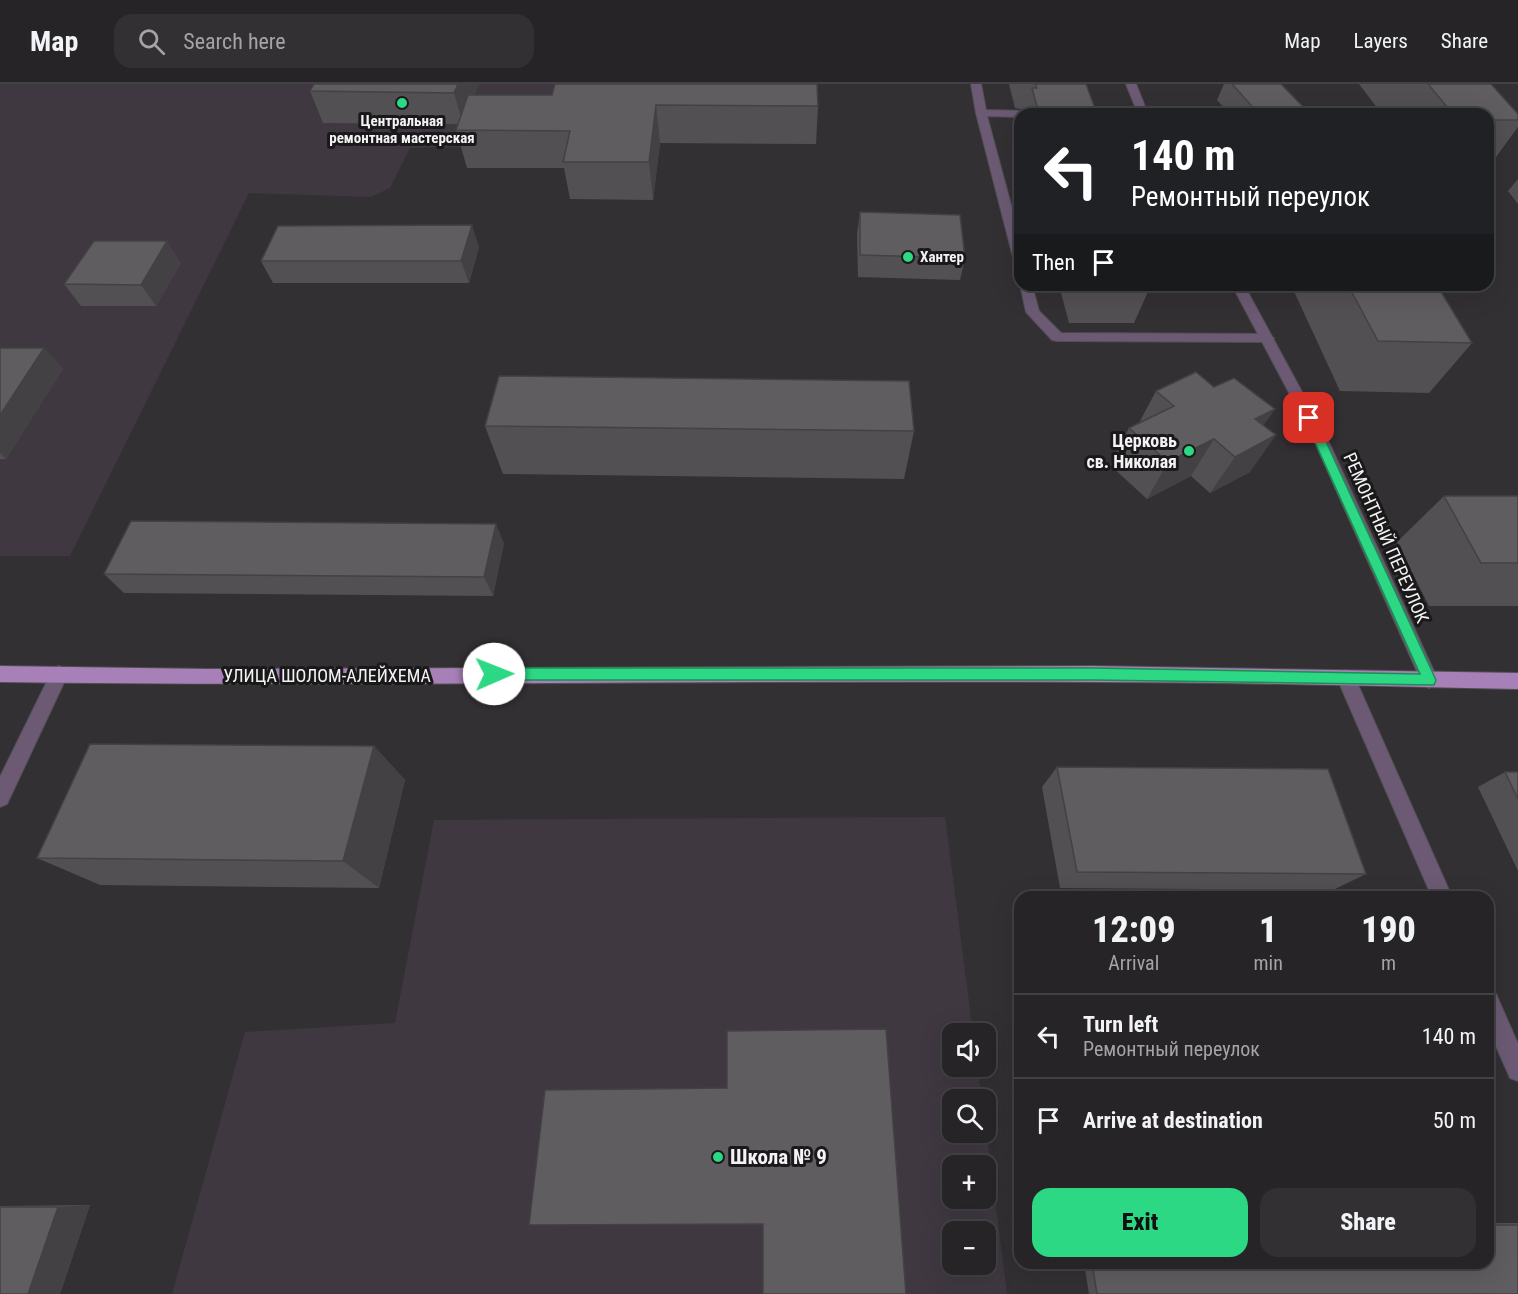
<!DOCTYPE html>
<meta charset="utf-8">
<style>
body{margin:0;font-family:"Roboto Condensed",sans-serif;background:#323033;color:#f1f3f6;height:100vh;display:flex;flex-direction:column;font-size:22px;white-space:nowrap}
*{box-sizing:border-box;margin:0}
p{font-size:20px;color:#a4a4a7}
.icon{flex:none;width:33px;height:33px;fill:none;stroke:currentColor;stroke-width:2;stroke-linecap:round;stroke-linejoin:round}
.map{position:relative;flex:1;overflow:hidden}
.details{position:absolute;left:1014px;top:807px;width:480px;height:378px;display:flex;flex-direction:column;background:#262427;border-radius:18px;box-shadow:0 6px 24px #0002,0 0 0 2px #424144}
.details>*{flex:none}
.hud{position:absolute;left:1014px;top:24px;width:480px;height:183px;border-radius:18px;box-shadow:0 6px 24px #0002,0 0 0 2px #424144;background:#202124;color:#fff;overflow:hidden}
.tools{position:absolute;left:942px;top:939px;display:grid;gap:12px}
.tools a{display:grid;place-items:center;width:54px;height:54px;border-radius:12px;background:#262427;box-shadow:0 6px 24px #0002,0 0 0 2px #424144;font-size:30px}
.pin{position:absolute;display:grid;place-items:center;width:51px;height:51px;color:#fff;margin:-26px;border-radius:12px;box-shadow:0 3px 9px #0006}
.me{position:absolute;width:66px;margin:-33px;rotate:89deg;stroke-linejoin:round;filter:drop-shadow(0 0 4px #0008)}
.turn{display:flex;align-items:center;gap:21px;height:126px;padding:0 18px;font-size:27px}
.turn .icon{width:78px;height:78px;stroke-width:2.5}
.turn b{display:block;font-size:42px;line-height:51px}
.then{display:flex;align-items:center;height:57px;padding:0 18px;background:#0003;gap:12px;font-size:22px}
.eta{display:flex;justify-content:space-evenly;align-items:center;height:102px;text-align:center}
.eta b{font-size:36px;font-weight:800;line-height:42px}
.cta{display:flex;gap:12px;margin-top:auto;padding:12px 18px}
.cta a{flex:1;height:69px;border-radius:18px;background:#2cd884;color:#111;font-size:24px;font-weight:800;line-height:69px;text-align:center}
.cta a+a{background:#323033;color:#f1f3f6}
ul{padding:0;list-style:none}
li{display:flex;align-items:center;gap:18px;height:84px;padding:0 18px;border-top:2px solid #424144}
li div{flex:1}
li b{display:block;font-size:22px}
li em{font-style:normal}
header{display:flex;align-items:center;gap:36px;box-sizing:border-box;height:84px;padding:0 30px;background:#262427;border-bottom:2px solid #424144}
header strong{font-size:28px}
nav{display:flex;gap:33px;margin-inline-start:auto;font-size:21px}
.search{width:420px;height:54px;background:#323033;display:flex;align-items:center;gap:15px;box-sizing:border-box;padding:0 21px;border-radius:18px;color:#a4a4a7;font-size:22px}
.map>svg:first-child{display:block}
.built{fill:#3f3841;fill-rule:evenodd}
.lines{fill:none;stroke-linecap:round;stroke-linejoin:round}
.service-casing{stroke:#524f53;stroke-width:2}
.minor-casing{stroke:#524f53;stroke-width:2}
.primary-casing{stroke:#524f53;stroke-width:2}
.service{fill:#6c5a74;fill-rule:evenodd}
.minor{fill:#6c5a74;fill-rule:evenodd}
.primary{fill:#a680b6;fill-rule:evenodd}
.wall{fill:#535053}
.shaded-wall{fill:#434144}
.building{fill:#605d61;stroke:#434144;stroke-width:1.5}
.route{fill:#2cd884;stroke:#1d8c56;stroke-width:1.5}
.poi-dot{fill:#2cd884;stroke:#1a191a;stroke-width:2}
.labels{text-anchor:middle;stroke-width:6;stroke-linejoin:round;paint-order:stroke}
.far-poi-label{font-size:15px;font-weight:bold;fill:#f4f2f4;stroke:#1a191a}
.poi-label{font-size:18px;font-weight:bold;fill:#f4f2f4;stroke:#1a191a;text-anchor:end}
.street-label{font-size:18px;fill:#f4f2f4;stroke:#1a191a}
.near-poi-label{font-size:21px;font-weight:bold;fill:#f4f2f4;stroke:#1a191a;text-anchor:start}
</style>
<header>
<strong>Map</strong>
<div class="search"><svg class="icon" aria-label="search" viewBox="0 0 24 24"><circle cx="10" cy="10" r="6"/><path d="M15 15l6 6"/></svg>Search here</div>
<nav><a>Map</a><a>Layers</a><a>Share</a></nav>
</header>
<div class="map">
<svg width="1518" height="1210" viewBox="0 0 1518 1210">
<rect width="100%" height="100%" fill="#333034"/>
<path class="built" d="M0 0H618L467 45 460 63 410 64 390 104 371 113 249 109 70 472H0Z
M945 733 973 949 952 950V982L977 983 982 1015 952 1016V1048H986V1045L1007 1210H172L245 948 395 939 434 736ZM952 1082H986V1114H952ZM952 1148H986V1180H952Z"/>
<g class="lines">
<g class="service-casing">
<path id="service" d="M971 0H981L986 26 1027 27 1032 30H1020V33L987 32 1020 154V181L1014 177 976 29Z
M1020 200 1032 201 1039 227 1061 249 1267 250 1274 254 1267 258 1057 257 1052 256 1026 228Z
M1346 586 1352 589 1355 594 1452 813H1432L1337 594 1340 589Z
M1488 907 1496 910 1518 960V997L1510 994 1488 944Z"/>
</g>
<g class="minor-casing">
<path id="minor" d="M1126 0H1136L1148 30H1138Z
M1232 201H1244L1327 354 1438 596 1435 601 1429 604 1423 601 1313 354Z
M59 582 65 585 68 590 7 720 0 723V693L53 585Z"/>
</g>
<g class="primary-casing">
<path id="primary" d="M0 582 207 585 1094 582 1518 589V605C1376 602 1233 598 1091 598 727 596 364 603 0 598Z"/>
</g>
<use href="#service" class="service"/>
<use href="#minor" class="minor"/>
<use href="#primary" class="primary"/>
</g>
<path class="wall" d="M314 0H479L474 11 818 22 816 60 660 59 653 116 570 115 564 84H467L456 46 458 40 323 39 310 7Z
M1009 0H1086L1097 30H1020V42L1018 35 1021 25 1015 24Z
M1224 0H1281L1310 30H1230L1217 16Z
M1359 0H1491L1518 30V43L1488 84V30H1382Z
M1518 95V120L1508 107Z
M860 128 965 174 960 196 858 193 857 150Z
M479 163 469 199H273L261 177Z
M181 179 156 222H81L64 200Z
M1059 201H1151L1134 239H1069Z
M1291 201H1437L1472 259 1429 309 1340 307Z
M0 264H44L63 285 6 375H0Z
M1214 303 1275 325 1263 341 1250 388 1210 409 1191 392 1147 415 1110 381 1129 344 1139 339 1156 307Z
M485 342 914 347 904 395 503 390Z
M1444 412H1518V522H1429L1397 458Z
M504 459 493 512 124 509 104 490Z
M374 662 405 696 379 804 100 801 37 774Z
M1057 683 1366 790 1333 806 1060 804 1042 703Z
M1505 688H1518V787L1478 703Z
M90 1121 60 1210H0V1122Z
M1488 1139H1518V1210H1089L1084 1179H1488Z"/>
<path class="shaded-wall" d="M458 0H479L463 40 454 9Z
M656 21 660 59 653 116 649 78Z
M472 141 479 163 469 199 461 177Z
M167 157 181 179 156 222 141 201Z
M44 264 63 285 6 375 0 369V331Z
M1275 325 1249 362 1255 335Z
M1276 351 1250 388 1210 409 1235 373Z
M1214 355 1191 392 1147 415 1168 378Z
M496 440 504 459 493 512 484 493Z
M374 662 405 696 379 804 343 777Z
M90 1121 60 1210H28L58 1123Z"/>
<path class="building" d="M314 0H458L454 9 310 7Z
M555 0H817L818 22 656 21 649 78H563L570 47 456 46 468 11H552Z
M1035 0H1086L1097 30H1039L1032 4H1037Z
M1232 0H1281L1310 30H1259Z
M1428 0H1491L1518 30V36H1488V30H1453Z
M860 128 960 131 965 174 860 171Z
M472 141 461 177H261L278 142Z
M94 157H167L141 201 64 200Z
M1348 201H1437L1472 259 1378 257Z
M0 264H44L0 331Z
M1196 288 1214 303 1234 294 1275 325 1255 335 1276 351 1235 373 1214 355 1168 378 1129 344 1174 322 1156 307Z
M499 292 909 297 914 347 485 342Z
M1444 412H1518V479H1481Z
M131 437 496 440 484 493 104 490Z
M90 660 374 662 343 777 37 774Z
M1057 683 1328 685 1366 790 1077 788Z
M1505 688H1518V715Z
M886 945 906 1210H763V1140L529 1141 545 1006 727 1004V947Z
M0 1123H58L28 1210H0Z
M1488 1141H1518V1210H1097L1092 1179H1488Z"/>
<path class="route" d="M1309 330 1315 334 1436 596 1434 601 1094 596H494L489 594 487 590 489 586 494 584H1094L1420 590 1304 334Z"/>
<g class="poi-dot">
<circle cx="402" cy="19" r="6"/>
<circle cx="908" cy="173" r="6"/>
<circle cx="1189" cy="367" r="6"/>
<circle cx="718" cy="1073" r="6"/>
</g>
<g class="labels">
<g class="far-poi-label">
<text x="402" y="42">Центральная<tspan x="402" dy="17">ремонтная мастерская</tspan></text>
<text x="920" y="178" text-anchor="start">Хантер</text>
</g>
<g class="poi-label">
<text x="1177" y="363">Церковь<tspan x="1177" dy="21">св. Николая</tspan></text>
</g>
<g class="street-label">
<text transform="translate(1386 454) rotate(66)" y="6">РЕМОНТНЫЙ ПЕРЕУЛОК</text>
<text x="327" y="598">УЛИЦА ШОЛОМ-АЛЕЙХЕМА</text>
</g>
<g class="near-poi-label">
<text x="730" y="1080">Школа № 9</text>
</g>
</g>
</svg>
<div class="tools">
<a><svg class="icon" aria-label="sound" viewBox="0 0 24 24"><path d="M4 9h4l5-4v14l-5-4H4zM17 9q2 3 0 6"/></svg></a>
<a><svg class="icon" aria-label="search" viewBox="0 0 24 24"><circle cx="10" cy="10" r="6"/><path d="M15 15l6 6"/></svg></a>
<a>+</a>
<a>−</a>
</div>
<div class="pin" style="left:1309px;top:334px;background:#d93025"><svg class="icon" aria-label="arrive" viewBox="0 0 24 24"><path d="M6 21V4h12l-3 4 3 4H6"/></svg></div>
<svg class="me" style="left:494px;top:590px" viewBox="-20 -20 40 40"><circle r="19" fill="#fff"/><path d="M0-13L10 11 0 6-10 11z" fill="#2cd884"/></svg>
<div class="hud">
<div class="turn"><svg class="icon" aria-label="left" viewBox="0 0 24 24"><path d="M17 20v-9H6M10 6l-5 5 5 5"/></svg><div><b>140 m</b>Ремонтный переулок</div></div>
<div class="then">Then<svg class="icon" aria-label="arrive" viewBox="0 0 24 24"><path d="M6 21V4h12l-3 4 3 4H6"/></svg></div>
</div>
<section class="details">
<div class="eta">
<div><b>12:09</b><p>Arrival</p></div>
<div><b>1</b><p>min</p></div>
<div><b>190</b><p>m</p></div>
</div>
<ul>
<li><svg class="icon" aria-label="left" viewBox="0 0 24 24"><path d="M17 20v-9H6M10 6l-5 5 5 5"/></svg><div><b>Turn left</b><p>Ремонтный переулок</p></div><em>140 m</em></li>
<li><svg class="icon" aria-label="arrive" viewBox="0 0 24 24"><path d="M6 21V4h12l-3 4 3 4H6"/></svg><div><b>Arrive at destination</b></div><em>50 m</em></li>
</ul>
<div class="cta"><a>Exit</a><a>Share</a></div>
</section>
</div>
